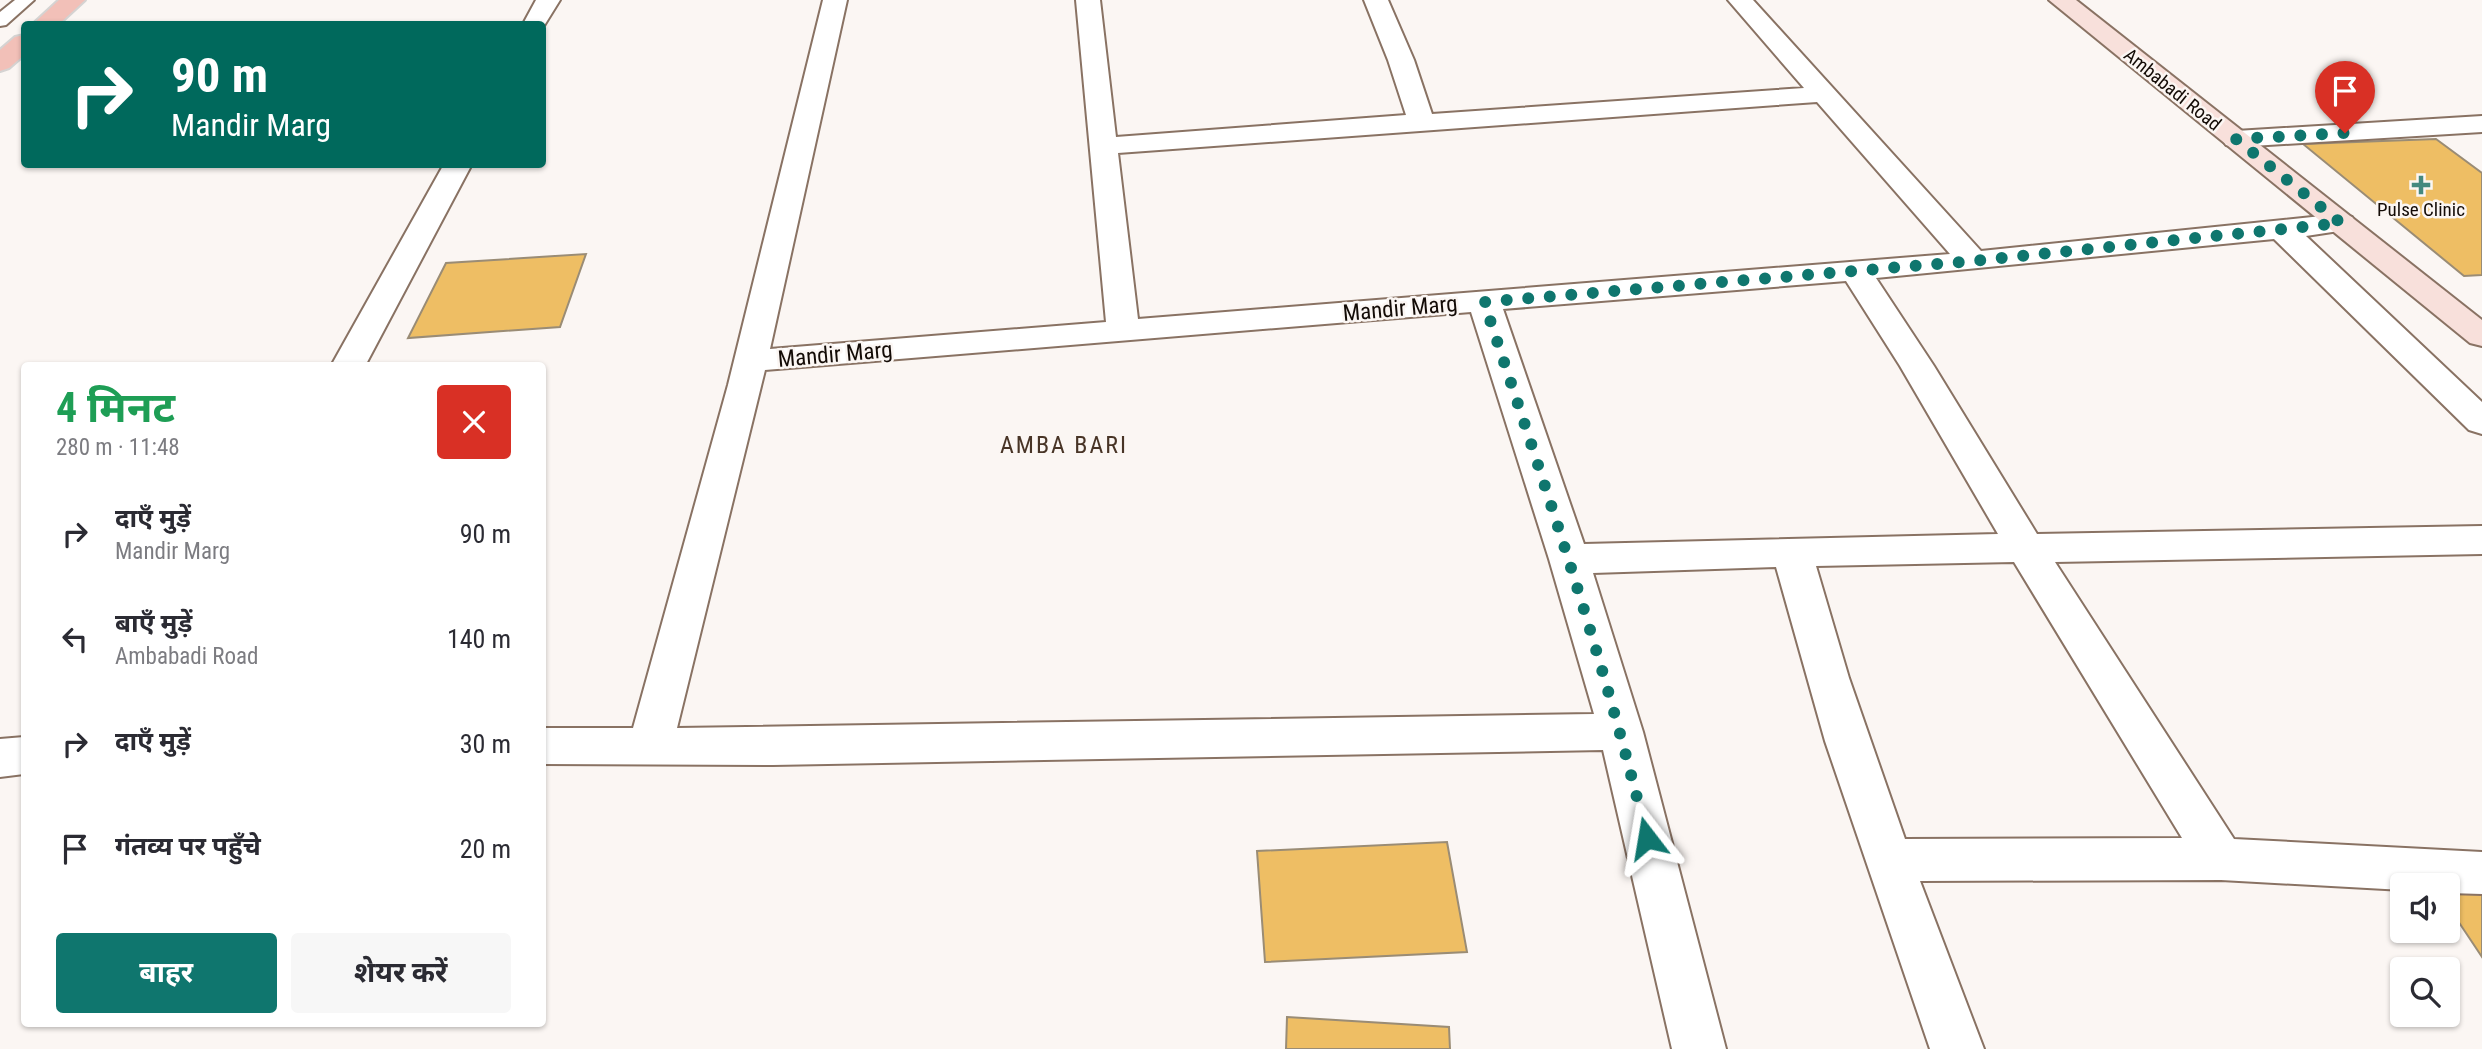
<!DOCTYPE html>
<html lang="hi">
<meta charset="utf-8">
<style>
body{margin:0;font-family:"Roboto Condensed","Noto Sans Devanagari",sans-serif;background:#f7f7f7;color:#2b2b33;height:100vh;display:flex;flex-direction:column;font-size:26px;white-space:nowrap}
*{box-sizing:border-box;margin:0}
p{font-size:23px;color:#7c7c81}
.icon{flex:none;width:38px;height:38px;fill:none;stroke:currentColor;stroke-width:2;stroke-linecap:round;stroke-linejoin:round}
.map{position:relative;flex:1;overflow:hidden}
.side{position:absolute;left:21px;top:362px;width:525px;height:665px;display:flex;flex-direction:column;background:#fff;border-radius:7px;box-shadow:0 2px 5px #0004}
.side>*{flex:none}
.hud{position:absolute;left:21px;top:21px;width:525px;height:147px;border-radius:7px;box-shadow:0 2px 5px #0004;background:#00695c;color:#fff;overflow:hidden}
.tools{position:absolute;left:2390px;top:873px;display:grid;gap:14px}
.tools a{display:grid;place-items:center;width:70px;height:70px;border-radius:7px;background:#fff;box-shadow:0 2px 5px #0004;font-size:35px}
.pin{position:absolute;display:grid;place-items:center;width:60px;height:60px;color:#fff;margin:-72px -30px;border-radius:50% 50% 50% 0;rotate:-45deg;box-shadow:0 0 7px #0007}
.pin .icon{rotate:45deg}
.me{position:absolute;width:77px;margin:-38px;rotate:346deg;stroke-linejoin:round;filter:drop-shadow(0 0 5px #0008)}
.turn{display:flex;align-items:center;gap:24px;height:147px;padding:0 35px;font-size:32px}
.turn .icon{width:91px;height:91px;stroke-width:2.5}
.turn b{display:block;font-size:49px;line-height:60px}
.round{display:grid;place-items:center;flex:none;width:74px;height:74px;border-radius:7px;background:#f7f7f7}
.head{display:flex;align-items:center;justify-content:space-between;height:119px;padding:0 35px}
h1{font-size:42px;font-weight:700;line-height:52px;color:#1e9e55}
.cta{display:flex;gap:14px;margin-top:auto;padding:14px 35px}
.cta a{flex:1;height:80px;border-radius:7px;background:#0f766e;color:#fff;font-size:28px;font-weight:700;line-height:80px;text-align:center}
.cta a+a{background:#f7f7f7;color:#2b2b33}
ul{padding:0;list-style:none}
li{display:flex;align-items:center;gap:21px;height:105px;padding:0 35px}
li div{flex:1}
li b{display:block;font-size:26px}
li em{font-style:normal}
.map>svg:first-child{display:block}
.building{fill:#eebe64;stroke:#9a8c75;stroke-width:2}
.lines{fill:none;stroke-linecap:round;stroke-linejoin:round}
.lane-casing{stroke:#897263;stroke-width:4}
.street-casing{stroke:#897263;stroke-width:4}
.secondary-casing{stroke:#897263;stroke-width:4}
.primary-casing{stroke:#d5d3d2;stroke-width:4}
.lane{fill:#fff;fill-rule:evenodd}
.street{fill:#fff;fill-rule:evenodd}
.secondary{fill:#f8e0db;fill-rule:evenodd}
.primary{fill:#f2c0b8;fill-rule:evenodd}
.route{stroke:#0f766e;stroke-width:12;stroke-dasharray:0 21.6}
.poi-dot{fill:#44897f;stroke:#fbf6f3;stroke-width:2.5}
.labels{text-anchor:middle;stroke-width:5;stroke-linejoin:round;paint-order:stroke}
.far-street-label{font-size:19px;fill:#130b06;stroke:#fbf6f3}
.far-poi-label{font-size:19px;fill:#130b06;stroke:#fbf6f3}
.street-label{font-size:23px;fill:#130b06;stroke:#fbf6f3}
.neighbourhood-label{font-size:24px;letter-spacing:2px;fill:#483426;stroke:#fbf6f3}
</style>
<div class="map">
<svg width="2482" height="1049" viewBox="0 0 2482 1049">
<rect width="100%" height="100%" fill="#fbf6f3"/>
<path class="building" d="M2436 139 2482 173V275L2464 276 2303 144Z
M586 254 560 327 408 338 446 263Z
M1447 842 1467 952 1265 962 1257 851Z
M2448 893 2482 894V957L2448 906Z
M1287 1017 1449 1027 1450 1049H1286Z"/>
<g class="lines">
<g class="lane-casing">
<path id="lane" d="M15 0H34L6 25 0 26V12Z"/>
</g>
<g class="street-casing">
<path id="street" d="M536 0H560L542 29V24H523Z
M823 0H847L770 349 1106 322 1076 0H1100L1116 137 1406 115 1388 60 1364 0H1388L1414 60 1432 114 1804 88 1728 0H1753L1981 251 2341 214 2352 217 2356 223 2352 229 2306 236 2482 402V434L2469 430 2274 239 1876 278 1934 366 2037 534 2482 526V554L2055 562 2234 839 2482 852V894L2448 893V886H2403V890L2221 880 1920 881 1984 1049H1930L1825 741 1776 567 1593 573 1643 732 1726 1049H1672L1603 750 773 765 542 764V728H633L728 385ZM1817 102 1950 254 1138 319 1118 153ZM1846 281 1900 366 1998 534 1584 544 1503 309ZM1471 312 1549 559 1594 714 677 728 765 370ZM2014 562 2182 838 1905 839 1849 678 1816 566Z
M2482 116V132L2236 147 2226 145 2222 139 2226 133 2236 131Z
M444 164H472L365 366H331Z
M24 737V774L0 777V739Z"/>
</g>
<g class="secondary-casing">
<path id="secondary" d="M2049 0H2076L2482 320V346L2470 343Z"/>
</g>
<g class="primary-casing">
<path id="primary" d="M59 0H85L59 24H33Z
M24 35V55L9 68 0 71V50L15 37Z"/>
</g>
<use href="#lane" class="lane"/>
<use href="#street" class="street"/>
<use href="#secondary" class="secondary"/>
<use href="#primary" class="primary"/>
</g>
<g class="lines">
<path class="route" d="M1647 838C1603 656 1543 479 1484 302L1973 261 2341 223 2236 139 2345 133"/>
</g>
<path class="poi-dot" d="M2417.5 174.5h7v7h7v7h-7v7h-7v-7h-7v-7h7z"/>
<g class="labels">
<g class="far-street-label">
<text transform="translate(2173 89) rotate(39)" y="7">Ambabadi Road</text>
</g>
<g class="far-poi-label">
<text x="2421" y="216">Pulse Clinic</text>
</g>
<g class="street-label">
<text transform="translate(1400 308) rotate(-5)" y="8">Mandir Marg</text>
<text transform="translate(835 354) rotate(-5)" y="8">Mandir Marg</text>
</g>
<g class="neighbourhood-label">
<text x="1064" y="453">AMBA BARI</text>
</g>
</g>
</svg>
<div class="tools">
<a><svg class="icon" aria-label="sound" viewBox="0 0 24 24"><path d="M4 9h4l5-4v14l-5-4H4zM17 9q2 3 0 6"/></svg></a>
<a><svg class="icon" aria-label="search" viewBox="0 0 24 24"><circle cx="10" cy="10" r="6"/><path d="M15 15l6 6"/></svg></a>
</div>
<div class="pin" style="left:2345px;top:133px;background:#d93025"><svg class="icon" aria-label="arrive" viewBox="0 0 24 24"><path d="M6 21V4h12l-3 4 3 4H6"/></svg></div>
<svg class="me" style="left:1647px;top:838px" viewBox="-20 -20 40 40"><path d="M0-17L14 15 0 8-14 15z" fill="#0f766e" stroke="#fff" stroke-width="4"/></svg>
<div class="hud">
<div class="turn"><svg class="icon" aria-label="right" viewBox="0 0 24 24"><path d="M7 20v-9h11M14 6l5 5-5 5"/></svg><div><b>90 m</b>Mandir Marg</div></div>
</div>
<section class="side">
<div class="head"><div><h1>4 मिनट</h1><p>280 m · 11:48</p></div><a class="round" style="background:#d93025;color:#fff"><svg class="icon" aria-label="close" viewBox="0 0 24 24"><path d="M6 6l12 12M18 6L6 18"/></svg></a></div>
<ul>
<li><svg class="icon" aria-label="right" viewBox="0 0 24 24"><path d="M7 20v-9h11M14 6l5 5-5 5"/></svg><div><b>दाएँ मुड़ें</b><p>Mandir Marg</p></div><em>90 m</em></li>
<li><svg class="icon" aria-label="left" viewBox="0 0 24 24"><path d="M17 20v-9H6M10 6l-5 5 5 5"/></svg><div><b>बाएँ मुड़ें</b><p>Ambabadi Road</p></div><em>140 m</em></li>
<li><svg class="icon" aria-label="right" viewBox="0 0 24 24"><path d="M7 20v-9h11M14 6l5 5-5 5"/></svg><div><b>दाएँ मुड़ें</b></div><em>30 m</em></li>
<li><svg class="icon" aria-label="arrive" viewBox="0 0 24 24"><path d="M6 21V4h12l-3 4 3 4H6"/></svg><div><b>गंतव्य पर पहुँचे</b></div><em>20 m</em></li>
</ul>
<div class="cta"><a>बाहर</a><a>शेयर करें</a></div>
</section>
</div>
